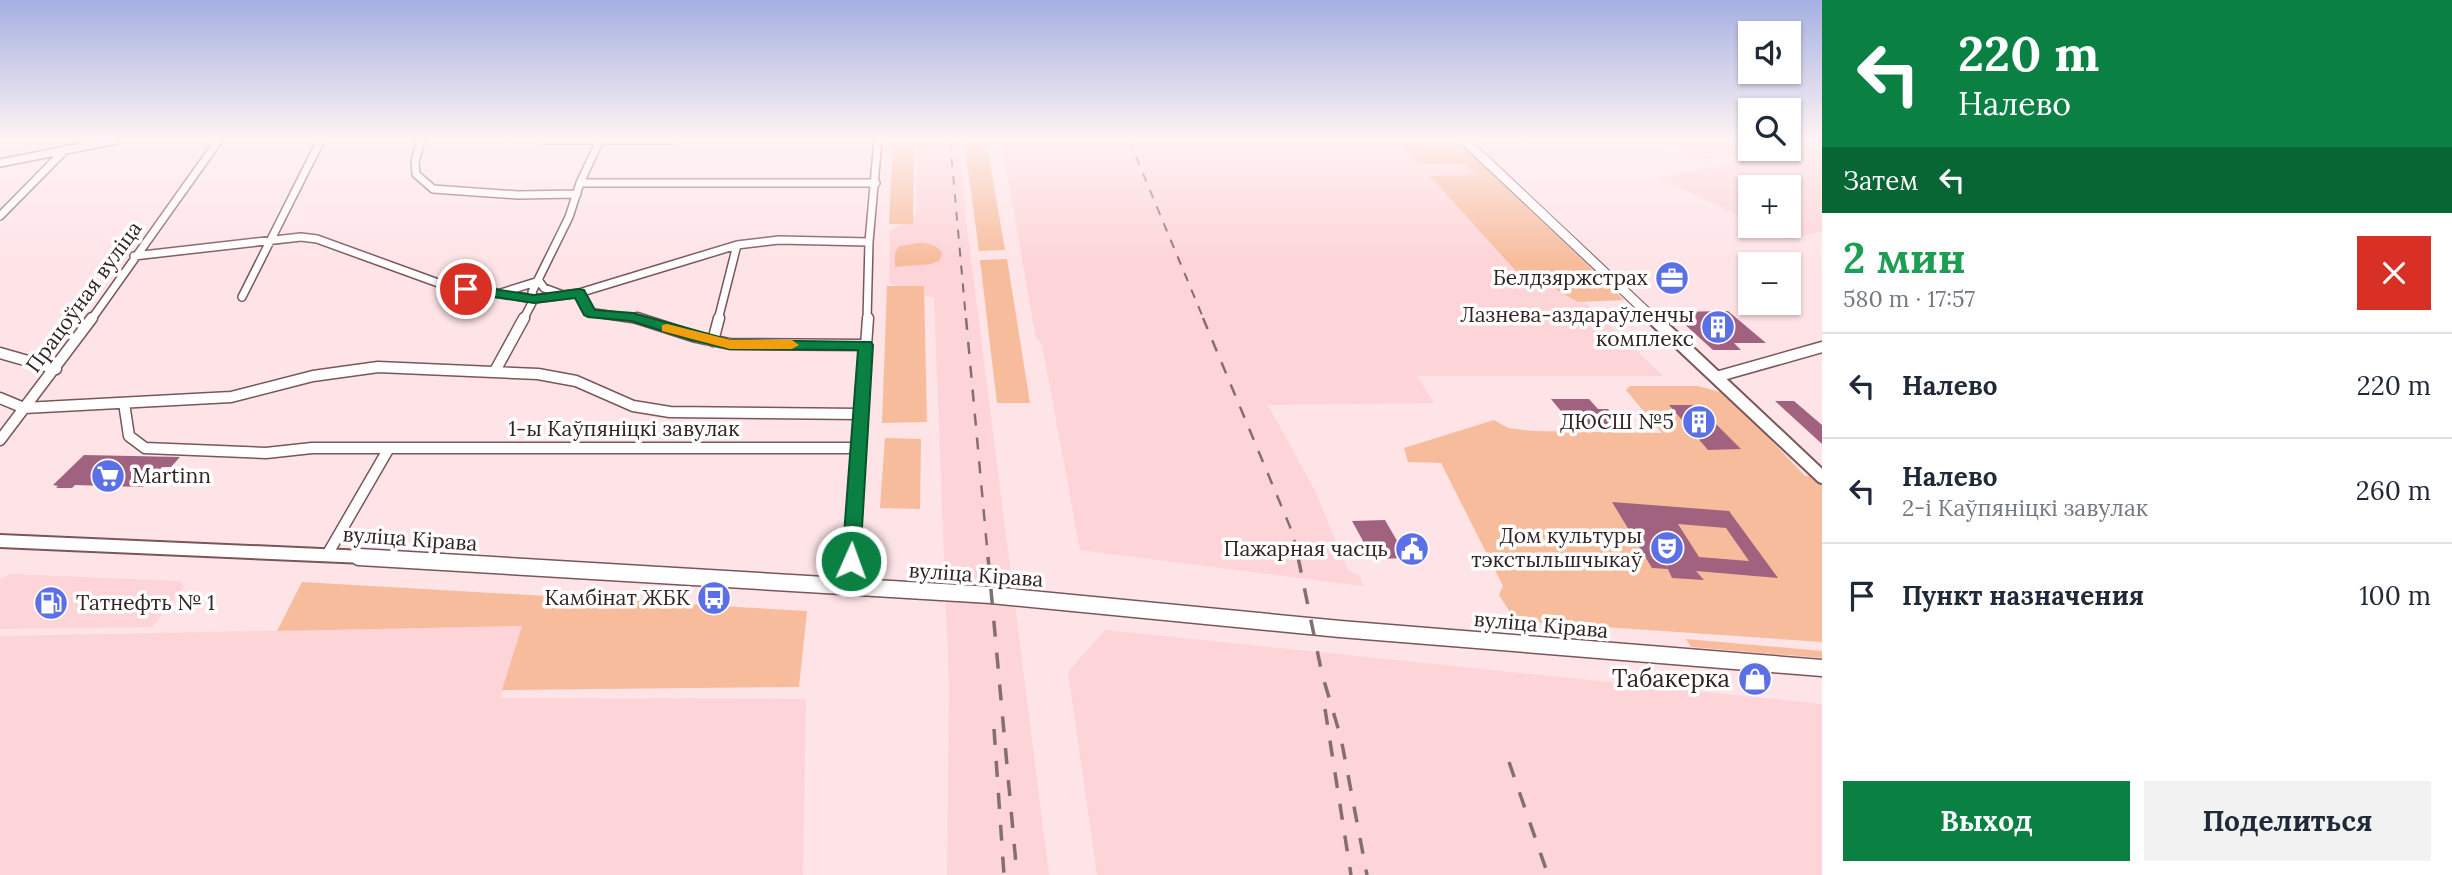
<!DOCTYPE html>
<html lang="ru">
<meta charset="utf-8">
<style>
body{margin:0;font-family:Lora,serif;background:#f2f2f3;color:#1f2937;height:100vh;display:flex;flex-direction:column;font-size:26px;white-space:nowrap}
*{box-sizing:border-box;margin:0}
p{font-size:23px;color:#747a83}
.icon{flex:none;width:38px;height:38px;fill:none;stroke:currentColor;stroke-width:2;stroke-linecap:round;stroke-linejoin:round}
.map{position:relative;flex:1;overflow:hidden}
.side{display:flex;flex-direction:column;background:#fff;width:630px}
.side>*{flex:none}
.guide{background:#0b8043;color:#fff;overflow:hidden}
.buttons{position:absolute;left:1738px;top:21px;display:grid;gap:14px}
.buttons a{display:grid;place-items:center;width:63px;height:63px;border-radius:0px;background:#fff;box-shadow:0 2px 5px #0004;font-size:35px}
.pin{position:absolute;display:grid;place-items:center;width:60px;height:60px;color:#fff;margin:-30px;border:4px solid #fff;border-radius:50%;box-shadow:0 2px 7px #0007}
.me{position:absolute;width:77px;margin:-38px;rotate:2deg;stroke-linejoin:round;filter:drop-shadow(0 0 5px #0008)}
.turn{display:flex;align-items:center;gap:24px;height:147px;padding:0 21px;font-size:32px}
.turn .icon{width:91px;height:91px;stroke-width:2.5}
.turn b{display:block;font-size:49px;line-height:60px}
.then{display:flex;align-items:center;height:66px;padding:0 21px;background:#0003;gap:14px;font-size:26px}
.round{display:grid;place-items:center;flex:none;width:74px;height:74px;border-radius:0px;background:#f2f2f3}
.summary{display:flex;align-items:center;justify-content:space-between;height:119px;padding:0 21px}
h1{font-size:42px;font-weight:700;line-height:52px;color:#1e9e55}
.cta{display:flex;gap:14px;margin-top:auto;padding:14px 21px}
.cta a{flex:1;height:80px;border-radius:0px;background:#0b8043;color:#fff;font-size:28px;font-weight:700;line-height:80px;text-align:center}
.cta a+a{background:#f2f2f3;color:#1f2937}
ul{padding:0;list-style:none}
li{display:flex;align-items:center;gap:21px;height:105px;padding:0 21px;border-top:2px solid #e0e1e3}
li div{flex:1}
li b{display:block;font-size:26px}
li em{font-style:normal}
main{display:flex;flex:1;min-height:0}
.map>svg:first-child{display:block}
.built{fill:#fdd4d8}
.green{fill:#f7bc9c}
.building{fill:#a16280;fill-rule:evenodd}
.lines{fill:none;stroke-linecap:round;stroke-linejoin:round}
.minor-far2-casing{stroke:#7a565b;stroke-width:10}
.minor-far1-casing{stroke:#7a565b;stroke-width:13}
.minor-casing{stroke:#7a565b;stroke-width:17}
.secondary-far2-casing{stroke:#7a565b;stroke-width:11}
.secondary-far1-casing{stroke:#7a565b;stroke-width:16}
.secondary-casing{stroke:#7a565b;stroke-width:19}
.minor-far2{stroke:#fff;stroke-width:7}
.minor-far1{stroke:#fff;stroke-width:10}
.minor{stroke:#fff;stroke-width:13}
.secondary-far2{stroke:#fff;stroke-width:9}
.secondary-far1{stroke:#fff;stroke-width:12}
.secondary{stroke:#fff;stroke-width:16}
.rail-far2{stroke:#836f71;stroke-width:2;stroke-dasharray:9 9;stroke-linecap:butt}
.rail-far1{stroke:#836f71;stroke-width:2.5;stroke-dasharray:12 12;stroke-linecap:butt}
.rail{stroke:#836f71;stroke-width:3.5;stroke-dasharray:16 16;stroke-linecap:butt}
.route{fill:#0b8043;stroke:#07532c;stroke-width:2}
.slow{fill:#f59e0b}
.labels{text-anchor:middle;stroke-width:7;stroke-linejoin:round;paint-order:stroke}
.poi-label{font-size:21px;fill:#332325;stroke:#fff;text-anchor:end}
.street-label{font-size:21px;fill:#332325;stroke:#fff}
.near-poi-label{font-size:24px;fill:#332325;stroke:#fff;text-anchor:end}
</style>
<main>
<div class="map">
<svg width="1822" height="875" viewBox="0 0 1822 875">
<rect width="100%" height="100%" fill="#fee4e7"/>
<path class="built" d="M918 140H959L966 219 1049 875H947L949 685 934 298 889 283 890 231 916 215Z
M1001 140H1459L1621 293 1580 297 1663 376H1417L1434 403 1268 405 1315 491 1348 570 1360 576 1363 586 1080 550 1042 344 1036 338Z
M1656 140H1750V149H1766L1700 160Z
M1812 146 1822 150V231L1789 239 1761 226H1788V187H1750V221L1659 178 1744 160 1739 157Z
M10 574 180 581 184 587 152 627 0 629V579Z
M522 626 500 698 806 699 803 875H0V636Z
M1105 630 1822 704V875H1097L1068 672Z"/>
<path class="green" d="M893 140H914L913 224H889Z
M964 140H986L1005 250 979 251Z
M1397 140H1457L1624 300 1578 302 1554 288 1525 281 1430 176 1476 175 1465 164H1419Z
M919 243C929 243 936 244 942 253L940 260 931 264 895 267V253L899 246Z
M1007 259 1030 403H997L980 260Z
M887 286H924L927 422 882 423Z
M1630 386H1698L1727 394 1805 476H1814L1822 485V642L1516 621 1499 595 1503 586 1441 463 1408 462 1404 448 1494 420 1508 428 1532 431 1662 433 1626 390Z
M885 438 921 439 920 509 880 508Z
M302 582 807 611 799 687 502 690 522 626 277 631Z
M1686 639 1822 651V658L1691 647Z"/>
<path class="building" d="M1728 311 1766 343H1734L1741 350H1713L1671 312Z
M1551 399H1589L1598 409H1608L1623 426 1574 427Z
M1775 401H1794L1822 425V444Z
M1669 405H1697L1741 449 1708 450Z
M84 455 180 457 171 467H162L143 487 75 485 72 488H56L58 486 53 485Z
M1612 502 1729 511 1778 578 1696 571 1704 580 1672 578 1668 569 1652 568ZM1678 524 1726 528 1749 561 1699 557Z
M1385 520 1407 558 1373 559 1352 521Z"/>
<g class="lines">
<g class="minor-far2-casing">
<path id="minor-far2" d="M421 140 415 162 416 174 433 189 518 195 577 194
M543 140H672
M0 163 116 140
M580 183H876
M0 216 66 149
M134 256 301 237 317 239 441 284 534 299 579 293 737 245 779 240 869 242
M501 293 539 281 544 288 563 295
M579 293 588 312 642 320
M242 297 321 140
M91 320 219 140
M523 320 534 299 532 292 569 217 580 183 600 140
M718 320 737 245
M867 320 869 242 878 140"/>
</g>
<g class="minor-far1-casing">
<path id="minor-far1" d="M637 318 696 337 730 344 866 345
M713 341 719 318
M0 353 56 369
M495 371 524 318
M1716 377 1822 347
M0 398 24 408 231 397 313 376 378 367 538 374 576 381 633 406 670 412 860 414
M124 403 129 436 145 448 266 453 312 448H858
M0 440 92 318
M327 555 389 448
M851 558 868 318"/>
</g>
<g class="minor-casing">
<path id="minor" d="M850 588 851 557"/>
</g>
<g class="secondary-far2-casing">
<path id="secondary-far2" d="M1464 140 1655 320"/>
</g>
<g class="secondary-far1-casing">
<path id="secondary-far1" d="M1653 318 1822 477
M0 541 388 558"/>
</g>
<g class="secondary-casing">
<path id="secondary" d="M359 557 991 595 1340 629 1822 668"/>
</g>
<use href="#minor-far2" class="minor-far2"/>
<use href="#minor-far1" class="minor-far1"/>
<use href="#minor" class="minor"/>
<use href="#secondary-far2" class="secondary-far2"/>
<use href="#secondary-far1" class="secondary-far1"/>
<use href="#secondary" class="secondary"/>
<path class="rail-far2" d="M950 140 966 320
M1129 140 1204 320"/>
<path class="rail-far1" d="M966 318 988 558
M1203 318 1293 534 1298 558"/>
<path class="rail" d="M988 557 1017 875
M1298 557 1322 674 1341 738 1367 875
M1325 709 1351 875
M994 729 1004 875
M1509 762 1548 875"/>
</g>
<linearGradient id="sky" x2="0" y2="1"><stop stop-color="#a5b0e2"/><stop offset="0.53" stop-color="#fff3f4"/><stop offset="1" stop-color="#fff3f4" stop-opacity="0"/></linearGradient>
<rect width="1822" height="262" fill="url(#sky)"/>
<path class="route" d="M466 285 534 295 579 289 584 290 595 310 633 313 730 340 871 342 873 345 860 561 857 566H844L842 561 858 350 730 349 691 340 631 321 588 317 584 315 575 298 534 303 461 292 459 289Z"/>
<path class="slow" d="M667 324 731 340H792L799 345 792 349H730L662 331V325Z"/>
<defs>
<g id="office-disc" transform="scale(1.75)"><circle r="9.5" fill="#5b6fe6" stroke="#fff"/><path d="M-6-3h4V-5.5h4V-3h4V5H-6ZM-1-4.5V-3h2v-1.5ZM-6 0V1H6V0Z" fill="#fff"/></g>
<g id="building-disc" transform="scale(1.75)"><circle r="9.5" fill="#5b6fe6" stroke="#fff"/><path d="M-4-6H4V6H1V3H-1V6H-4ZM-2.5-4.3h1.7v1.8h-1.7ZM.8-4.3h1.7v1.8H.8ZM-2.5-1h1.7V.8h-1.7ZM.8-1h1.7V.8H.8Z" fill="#fff"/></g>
<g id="supermarket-disc" transform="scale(1.75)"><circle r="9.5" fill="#5b6fe6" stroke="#fff"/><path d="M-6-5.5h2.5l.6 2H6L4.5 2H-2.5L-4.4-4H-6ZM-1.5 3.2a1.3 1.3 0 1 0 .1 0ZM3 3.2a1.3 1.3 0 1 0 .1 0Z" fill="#fff"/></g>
<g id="theatre-disc" transform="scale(1.75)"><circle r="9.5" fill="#5b6fe6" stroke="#fff"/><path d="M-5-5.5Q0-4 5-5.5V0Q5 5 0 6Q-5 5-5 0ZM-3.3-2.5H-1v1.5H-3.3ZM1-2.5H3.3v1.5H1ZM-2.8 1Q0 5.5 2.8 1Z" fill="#fff"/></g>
<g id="civic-disc" transform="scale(1.75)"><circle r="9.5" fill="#5b6fe6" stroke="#fff"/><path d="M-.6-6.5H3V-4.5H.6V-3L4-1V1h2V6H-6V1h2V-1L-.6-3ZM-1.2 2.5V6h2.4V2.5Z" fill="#fff"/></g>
<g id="bus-disc" transform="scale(1.75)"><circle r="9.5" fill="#5b6fe6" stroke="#fff"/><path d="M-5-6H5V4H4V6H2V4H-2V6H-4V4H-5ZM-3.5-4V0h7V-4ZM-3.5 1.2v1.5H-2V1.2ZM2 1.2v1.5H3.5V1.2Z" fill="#fff"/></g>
<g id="fuel-disc" transform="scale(1.75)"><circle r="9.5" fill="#5b6fe6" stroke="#fff"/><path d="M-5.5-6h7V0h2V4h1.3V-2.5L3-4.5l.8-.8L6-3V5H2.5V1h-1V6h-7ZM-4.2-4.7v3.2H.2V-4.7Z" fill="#fff"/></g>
<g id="shop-disc" transform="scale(1.75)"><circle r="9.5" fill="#5b6fe6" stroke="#fff"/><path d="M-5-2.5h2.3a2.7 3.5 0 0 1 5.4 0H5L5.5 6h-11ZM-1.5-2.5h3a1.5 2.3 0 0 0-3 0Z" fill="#fff"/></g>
</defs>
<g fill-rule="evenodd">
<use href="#office-disc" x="1672" y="278"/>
<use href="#building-disc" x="1718" y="327"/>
<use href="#building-disc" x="1699" y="422"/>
<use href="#supermarket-disc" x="108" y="476"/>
<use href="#theatre-disc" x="1667" y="548"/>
<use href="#civic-disc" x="1412" y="549"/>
<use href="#bus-disc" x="714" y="598"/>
<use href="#fuel-disc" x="51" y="603"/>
<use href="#shop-disc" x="1755" y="679"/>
</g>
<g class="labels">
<g class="poi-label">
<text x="1648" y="285">Белдзяржстрах</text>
<text x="1694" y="322">Лазнева-аздараўленчы<tspan x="1694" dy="24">комплекс</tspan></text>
<text x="1674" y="429">ДЮСШ №5</text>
<text x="132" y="483" text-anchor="start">Martinn</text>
<text x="1642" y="543">Дом культуры<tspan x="1642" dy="24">тэкстыльшчыкаў</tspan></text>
<text x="1388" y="556">Пажарная часць</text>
<text x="690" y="605">Камбінат ЖБК</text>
<text x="76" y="610" text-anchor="start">Татнефть № 1</text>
</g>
<g class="street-label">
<text transform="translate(84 297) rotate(-54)" y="7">Працоўная вуліца</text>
<text x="624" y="436">1-ы Каўпяніцкі завулак</text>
<text transform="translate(410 539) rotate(4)" y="7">вуліца Кірава</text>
<text transform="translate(976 575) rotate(4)" y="7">вуліца Кірава</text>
<text transform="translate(1541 625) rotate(5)" y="7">вуліца Кірава</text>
</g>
<g class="near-poi-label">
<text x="1730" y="687">Табакерка</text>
</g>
</g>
</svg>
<div class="buttons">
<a><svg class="icon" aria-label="sound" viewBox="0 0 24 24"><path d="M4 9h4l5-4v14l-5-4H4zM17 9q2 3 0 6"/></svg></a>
<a><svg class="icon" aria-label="search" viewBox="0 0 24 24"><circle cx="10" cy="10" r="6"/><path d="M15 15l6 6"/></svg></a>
<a>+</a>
<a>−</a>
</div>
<div class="pin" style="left:466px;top:289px;background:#d93025"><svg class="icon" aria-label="arrive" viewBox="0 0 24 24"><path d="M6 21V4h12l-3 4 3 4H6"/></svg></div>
<svg class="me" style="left:851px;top:561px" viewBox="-20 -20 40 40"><circle r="17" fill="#0b8043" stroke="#fff" stroke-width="3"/><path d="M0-11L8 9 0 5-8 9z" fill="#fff"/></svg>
</div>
<section class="side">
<div class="guide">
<div class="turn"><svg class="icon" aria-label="left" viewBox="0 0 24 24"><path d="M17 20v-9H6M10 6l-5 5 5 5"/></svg><div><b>220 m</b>Налево</div></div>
<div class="then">Затем<svg class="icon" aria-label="left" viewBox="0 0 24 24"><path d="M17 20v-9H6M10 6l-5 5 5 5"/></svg></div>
</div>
<div class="summary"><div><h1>2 мин</h1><p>580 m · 17:57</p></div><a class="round" style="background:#d93025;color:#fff"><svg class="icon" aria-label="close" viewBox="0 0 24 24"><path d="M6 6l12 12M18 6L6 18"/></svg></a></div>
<ul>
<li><svg class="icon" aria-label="left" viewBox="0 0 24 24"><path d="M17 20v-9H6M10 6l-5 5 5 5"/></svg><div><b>Налево</b></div><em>220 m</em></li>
<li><svg class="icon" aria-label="left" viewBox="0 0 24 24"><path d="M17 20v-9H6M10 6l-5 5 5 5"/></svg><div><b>Налево</b><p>2-і Каўпяніцкі завулак</p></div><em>260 m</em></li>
<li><svg class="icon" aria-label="arrive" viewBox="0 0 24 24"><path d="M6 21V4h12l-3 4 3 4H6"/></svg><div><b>Пункт назначения</b></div><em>100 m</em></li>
</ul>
<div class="cta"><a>Выход</a><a>Поделиться</a></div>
</section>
</main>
